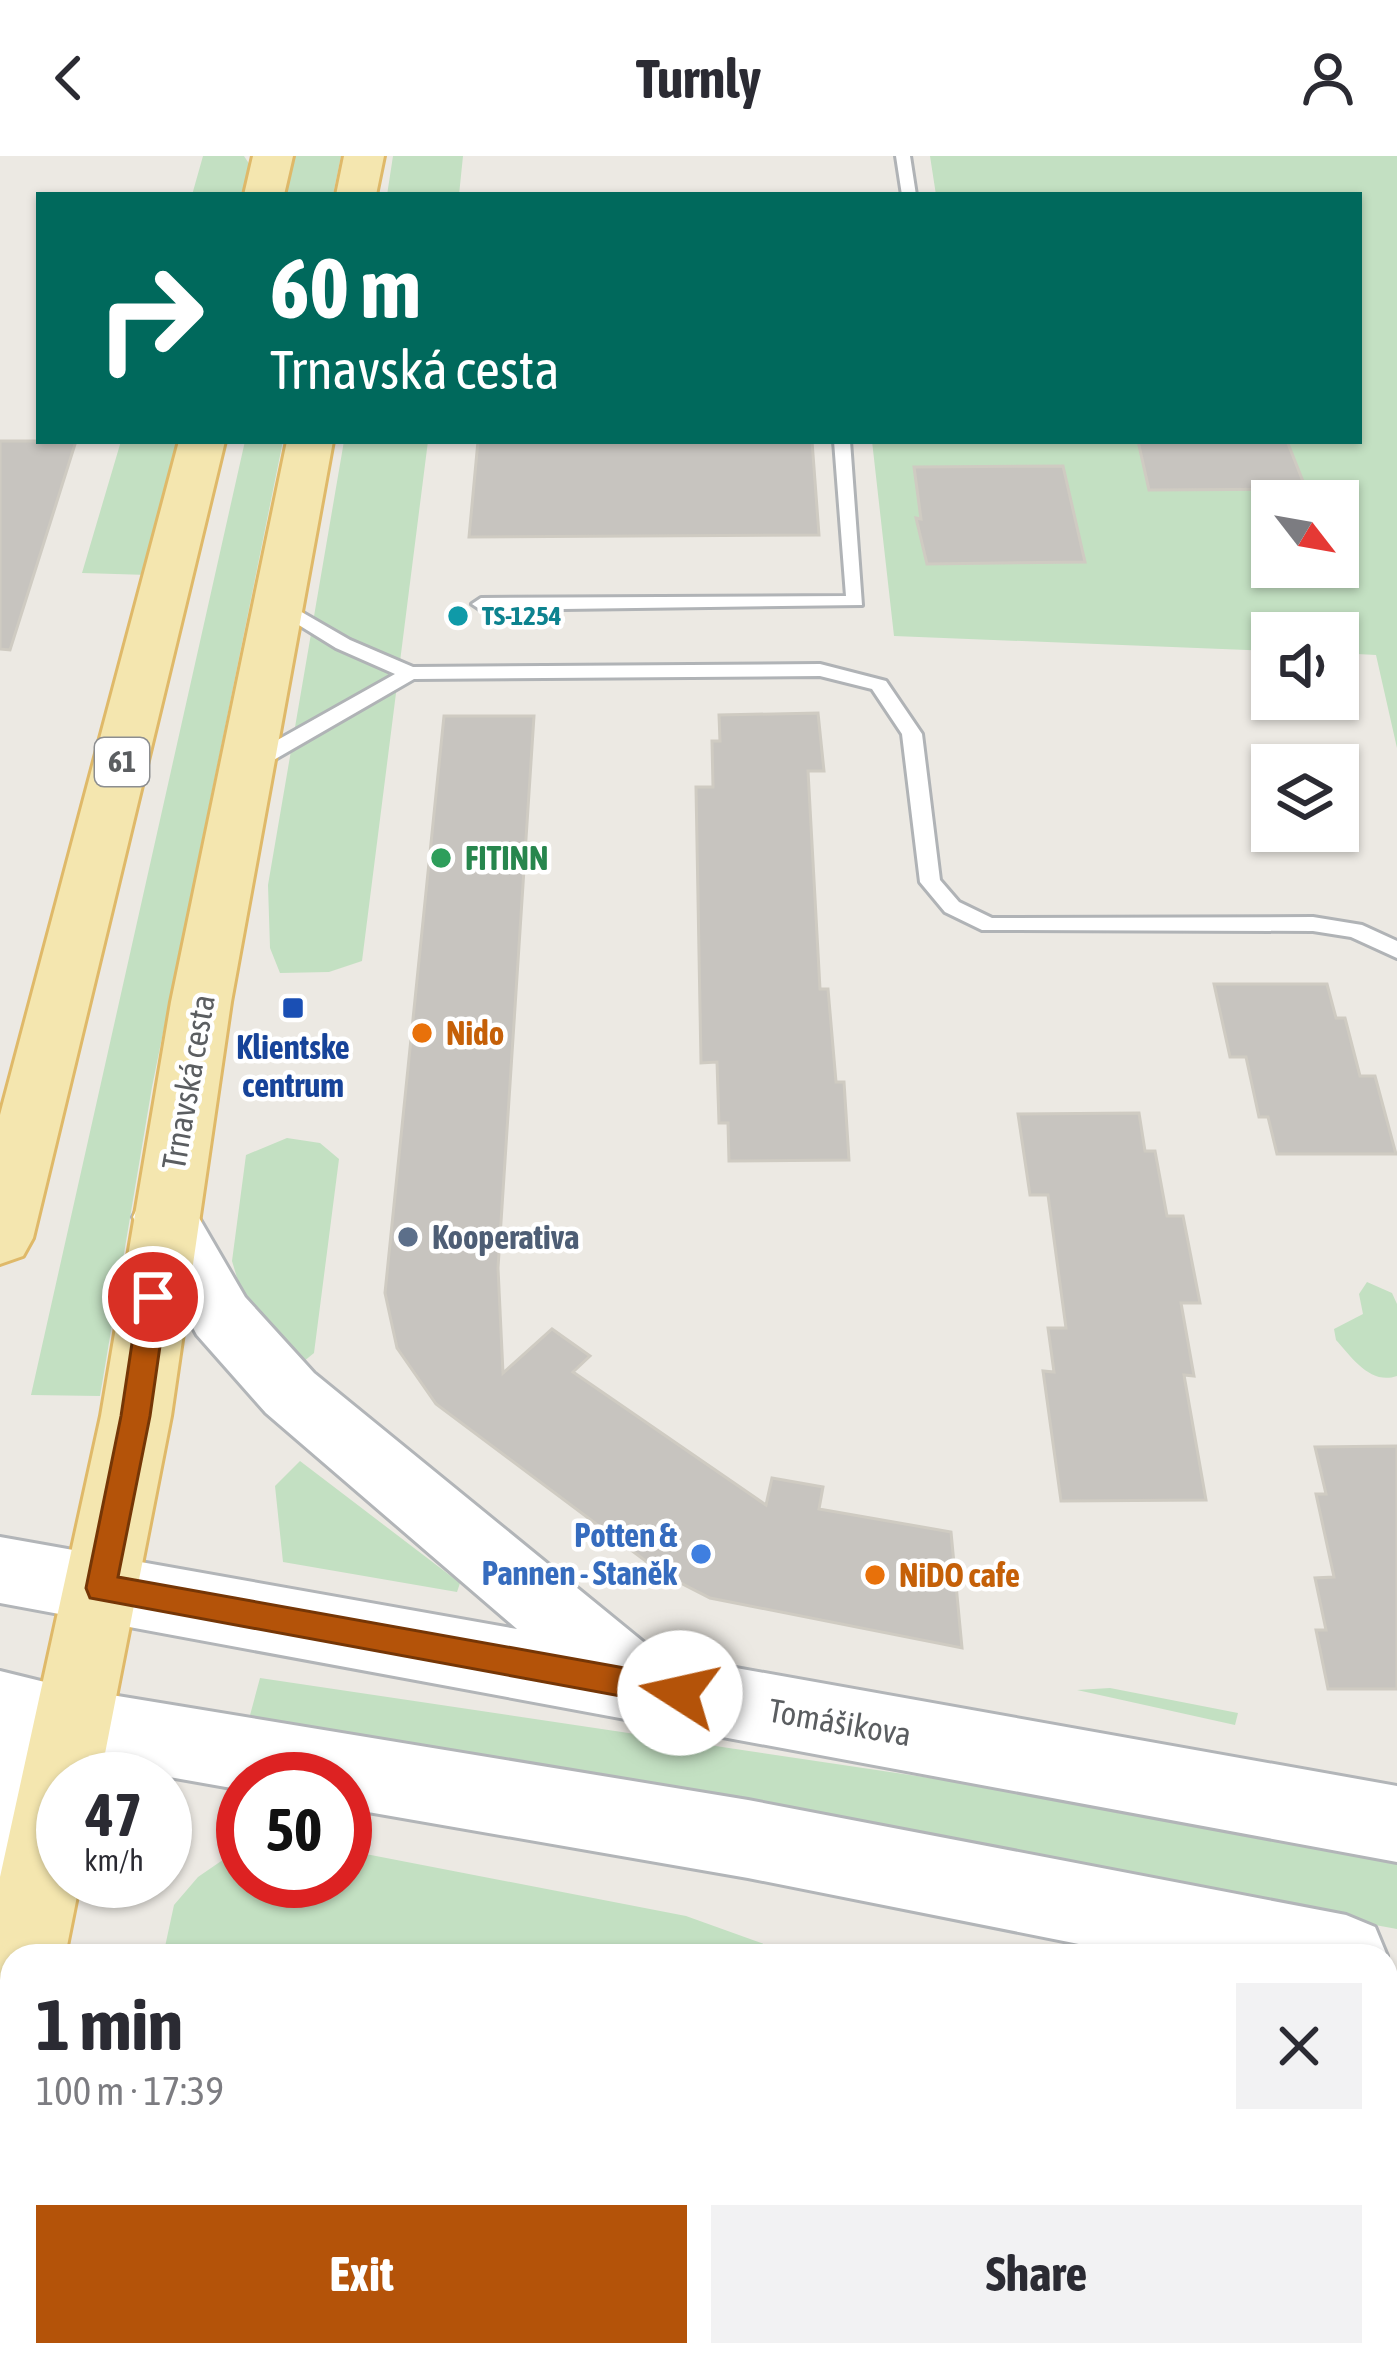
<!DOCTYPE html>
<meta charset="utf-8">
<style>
body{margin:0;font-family:"Asap Condensed",sans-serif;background:#f2f2f3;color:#2b2b33;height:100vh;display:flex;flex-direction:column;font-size:45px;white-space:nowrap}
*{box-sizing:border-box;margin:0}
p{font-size:39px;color:#7c7c81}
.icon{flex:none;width:66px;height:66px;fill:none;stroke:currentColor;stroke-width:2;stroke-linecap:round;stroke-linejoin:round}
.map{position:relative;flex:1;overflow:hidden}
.side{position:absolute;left:0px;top:1788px;width:1398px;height:423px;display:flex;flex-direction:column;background:#fff;border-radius:36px 36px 0 0;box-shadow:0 3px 9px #0004}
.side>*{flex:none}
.top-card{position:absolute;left:36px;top:36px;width:1326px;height:252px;border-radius:0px;box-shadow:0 3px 9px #0004;background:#00695c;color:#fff;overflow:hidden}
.needle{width:78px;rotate:121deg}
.tools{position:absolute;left:1251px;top:324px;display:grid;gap:24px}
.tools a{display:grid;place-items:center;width:108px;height:108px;border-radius:0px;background:#fff;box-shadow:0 3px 9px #0004;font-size:60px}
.speed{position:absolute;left:36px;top:1596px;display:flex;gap:24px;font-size:60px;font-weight:700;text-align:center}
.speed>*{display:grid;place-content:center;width:156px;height:156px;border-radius:50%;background:#fff;box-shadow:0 3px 9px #0004;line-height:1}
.speed small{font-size:30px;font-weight:400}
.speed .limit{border:18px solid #d22;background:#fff;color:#111}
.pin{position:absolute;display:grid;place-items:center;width:102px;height:102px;color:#fff;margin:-51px;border:6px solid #fff;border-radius:50%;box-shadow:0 3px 12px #0007}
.me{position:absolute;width:132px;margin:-66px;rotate:280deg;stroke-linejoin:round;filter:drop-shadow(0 0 9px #0008)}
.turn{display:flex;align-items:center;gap:42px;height:252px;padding:0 36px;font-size:54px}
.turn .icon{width:156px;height:156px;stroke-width:2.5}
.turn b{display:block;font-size:84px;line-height:102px}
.round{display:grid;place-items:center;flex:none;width:126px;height:126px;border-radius:0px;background:#f2f2f3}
.head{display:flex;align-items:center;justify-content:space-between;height:204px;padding:0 36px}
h1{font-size:72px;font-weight:700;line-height:90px}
.action{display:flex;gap:24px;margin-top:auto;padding:24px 36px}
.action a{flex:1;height:138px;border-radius:0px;background:#b45309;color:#fff;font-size:48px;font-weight:700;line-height:138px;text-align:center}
.action a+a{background:#f2f2f3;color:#2b2b33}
header{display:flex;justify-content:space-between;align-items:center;height:156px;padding:0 36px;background:#fff;font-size:54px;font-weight:700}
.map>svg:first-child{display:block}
.green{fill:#c3e0c2;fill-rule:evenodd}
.building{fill:#c7c4bf;stroke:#cfcbc2;stroke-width:3}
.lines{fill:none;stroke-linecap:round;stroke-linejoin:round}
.service-casing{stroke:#b0b3b6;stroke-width:6}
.secondary-casing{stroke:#b2b5b8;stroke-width:6}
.primary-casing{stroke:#dfb969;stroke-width:6}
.service{fill:#fff;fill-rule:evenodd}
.secondary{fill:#fff;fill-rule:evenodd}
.primary{fill:#f4e6af;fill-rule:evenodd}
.route{fill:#b45309;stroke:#753606;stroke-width:3}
.culture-dot{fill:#0f9aa8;stroke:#fff;stroke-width:4.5}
.leisure-dot{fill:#2e9e5b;stroke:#fff;stroke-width:4.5}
.transit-dot{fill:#1a4fb4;stroke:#fff;stroke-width:4.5}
.food-dot{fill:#e8710a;stroke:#fff;stroke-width:4.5}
.service-dot{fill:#5c6f8a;stroke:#fff;stroke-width:4.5}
.shop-dot{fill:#3f7fe0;stroke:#fff;stroke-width:4.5}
.labels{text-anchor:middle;stroke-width:9;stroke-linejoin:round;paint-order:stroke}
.far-culture-label{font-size:27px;font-weight:bold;fill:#0d838f;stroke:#fff;text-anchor:start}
.shield{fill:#fff;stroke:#8c8e90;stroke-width:3}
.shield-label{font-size:30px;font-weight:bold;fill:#5b5e61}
.leisure-label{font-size:33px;font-weight:bold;fill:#27864d;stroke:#fff;text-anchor:start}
.food-label{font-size:33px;font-weight:bold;fill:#c56008;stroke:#fff;text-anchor:start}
.transit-label{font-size:33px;font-weight:bold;fill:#164399;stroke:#fff}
.street-label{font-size:33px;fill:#5b5e61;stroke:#fff}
.service-label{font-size:33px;font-weight:bold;fill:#4e5e75;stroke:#fff;text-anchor:start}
.shop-label{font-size:33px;font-weight:bold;fill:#366cbe;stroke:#fff;text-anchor:end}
</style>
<header><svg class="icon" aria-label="back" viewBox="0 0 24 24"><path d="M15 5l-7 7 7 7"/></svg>Turnly<svg class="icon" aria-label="person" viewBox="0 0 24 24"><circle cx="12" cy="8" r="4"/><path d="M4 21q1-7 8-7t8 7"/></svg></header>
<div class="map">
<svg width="1397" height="2209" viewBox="0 0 1397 2209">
<rect width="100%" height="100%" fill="#ece9e3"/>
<path class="green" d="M203 0H244L252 12 245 39H192Z
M294 0H341L333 39H284Z
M393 0H463L459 39H387Z
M930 0H1397V592L1376 499 1338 497V477H1272V495L894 480 872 285H1359V39H936ZM1272 345H1338V411H1272Z
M121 285H183L149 419 82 417Z
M245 285H283L152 931 100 1240 31 1239Z
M344 285H428L362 805 329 816 280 817 270 792 268 729Z
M287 982 320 987 339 1003 314 1197 298 1210 243 1142 232 1105 246 999Z
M1367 1126 1392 1137 1397 1148V1220C1371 1229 1353 1203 1336 1184L1334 1173 1363 1158 1359 1138Z
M300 1305 460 1427 457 1436 283 1406 275 1330Z
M260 1522 1098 1647 1397 1704V1773L249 1563Z
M1110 1532 1238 1557 1235 1569 1077 1534Z
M243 1690V1725H345V1694L686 1760 797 1800H163L174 1749 198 1721Z"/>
<path class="building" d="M0 285H76L10 494 0 493Z
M478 285H812L819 379 469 381Z
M1138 285H1287L1306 333 1149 334Z
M1063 310 1085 406 927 408 916 362 921 363 914 311Z
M818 557 824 615H808L820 833H828L836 926H844L849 1004 729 1005 728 967H719L717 906 701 907 696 631H713L712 585H720L719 559Z
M444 560H534L498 1112 503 1217 552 1173 590 1200 573 1216 766 1349 772 1322 823 1331 819 1353 951 1376 962 1492 710 1442 663 1418 436 1248 397 1192 385 1137Z
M1214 828H1327L1336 862H1345L1360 920H1375L1396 998H1277L1268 961H1259L1246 901H1230Z
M1139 957 1145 995H1155L1167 1060H1183L1200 1147H1181L1194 1220 1184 1219 1206 1344 1061 1345 1043 1215 1054 1216 1048 1172H1066L1048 1039H1030L1018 958Z
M1397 1290V1533H1328L1316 1474H1326L1315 1422 1334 1421 1316 1338H1326L1315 1291Z"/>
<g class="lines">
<g class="service-casing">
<path id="service" d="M896 0H910L916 39H902Z
M834 285H850L862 449 481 454 472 448 481 442 846 440Z
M279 443 350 484 413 511 820 508 886 525 922 578 940 724 959 746 992 762 1313 761 1362 769 1397 785V802L1351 781 1313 775 982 774 945 756 920 726 902 578 872 533 820 520 414 523 258 613H244V603L395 518 336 492 273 453V445Z"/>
</g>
<g class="secondary-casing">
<path id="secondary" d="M165 1035 188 1043 245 1141 314 1217 658 1498 1397 1630V1706L0 1447V1381L517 1473 266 1257 197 1179 133 1061 142 1043Z
M0 1515 69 1532 748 1644 1346 1759 1375 1771 1387 1800H1139L748 1722 345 1652V1623H243V1634L56 1601 66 1623 63 1723 58 1734 30 1745 0 1730Z"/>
</g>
<g class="primary-casing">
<path id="primary" d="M253 0H293L284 39H244Z
M344 0H384L376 39H336Z
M179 285H225L33 1082 23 1100 0 1108V959Z
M287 285H333L231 846 171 1260 100 1623H63V1725H80L65 1800H12V1972L0 1977V1721L101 1260 171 846Z"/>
</g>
<use href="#service" class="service"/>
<use href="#secondary" class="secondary"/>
<use href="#primary" class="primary"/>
</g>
<path class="route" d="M153 1129 163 1133 167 1141 150 1260 118 1421 680 1522 692 1526 696 1537 692 1547 680 1551 90 1442 86 1432 121 1260 139 1141 144 1133Z"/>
<circle class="culture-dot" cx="458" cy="460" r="12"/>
<circle class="leisure-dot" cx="441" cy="702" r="12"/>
<rect class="transit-dot" x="281" y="840" width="24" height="24" rx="6"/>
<g class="food-dot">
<circle cx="422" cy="877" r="12"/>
<circle cx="875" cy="1419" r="12"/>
</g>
<circle class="service-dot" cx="408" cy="1081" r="12"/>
<circle class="shop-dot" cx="701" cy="1398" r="12"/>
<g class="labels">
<g class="far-culture-label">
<text x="482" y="469">TS-1254</text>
</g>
<rect class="shield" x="95" y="582" width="54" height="48" rx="9"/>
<g class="shield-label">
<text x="122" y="616">61</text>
</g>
<g class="leisure-label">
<text x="465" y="714">FITINN</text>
</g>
<g class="food-label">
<text x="446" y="889">Nido</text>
<text x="899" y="1431">NiDO cafe</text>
</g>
<g class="transit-label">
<text x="293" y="903">Klientske<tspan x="293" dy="38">centrum</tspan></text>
</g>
<g class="street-label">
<text transform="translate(188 926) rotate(-80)" y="12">Trnavská cesta</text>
<text transform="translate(840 1566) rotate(10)" y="12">Tomášikova</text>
</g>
<g class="service-label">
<text x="432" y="1093">Kooperativa</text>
</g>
<g class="shop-label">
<text x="677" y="1391">Potten &amp;<tspan x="677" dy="38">Pannen - Staněk</tspan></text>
</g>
</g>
</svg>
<div class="tools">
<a><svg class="needle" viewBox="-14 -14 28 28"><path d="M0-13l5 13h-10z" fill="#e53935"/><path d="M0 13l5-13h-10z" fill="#7c7c81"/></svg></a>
<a><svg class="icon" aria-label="sound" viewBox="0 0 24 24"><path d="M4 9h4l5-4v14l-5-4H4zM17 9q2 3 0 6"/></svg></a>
<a><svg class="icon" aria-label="layers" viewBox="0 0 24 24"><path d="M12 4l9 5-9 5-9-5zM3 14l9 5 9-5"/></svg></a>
</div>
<div class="speed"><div>47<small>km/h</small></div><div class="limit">50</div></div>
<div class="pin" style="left:153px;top:1141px;background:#d93025"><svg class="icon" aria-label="arrive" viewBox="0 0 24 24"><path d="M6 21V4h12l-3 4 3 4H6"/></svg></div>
<svg class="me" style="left:680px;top:1537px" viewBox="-20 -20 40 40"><circle r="19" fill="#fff"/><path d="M0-13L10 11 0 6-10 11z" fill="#b45309"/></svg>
<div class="top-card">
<div class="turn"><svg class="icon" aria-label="right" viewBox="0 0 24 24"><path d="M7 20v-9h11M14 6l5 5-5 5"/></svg><div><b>60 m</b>Trnavská cesta</div></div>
</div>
<section class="side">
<div class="head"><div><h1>1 min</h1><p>100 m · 17:39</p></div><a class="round"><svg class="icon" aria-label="close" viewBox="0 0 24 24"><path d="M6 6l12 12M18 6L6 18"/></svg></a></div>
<div class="action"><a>Exit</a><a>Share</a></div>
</section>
</div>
